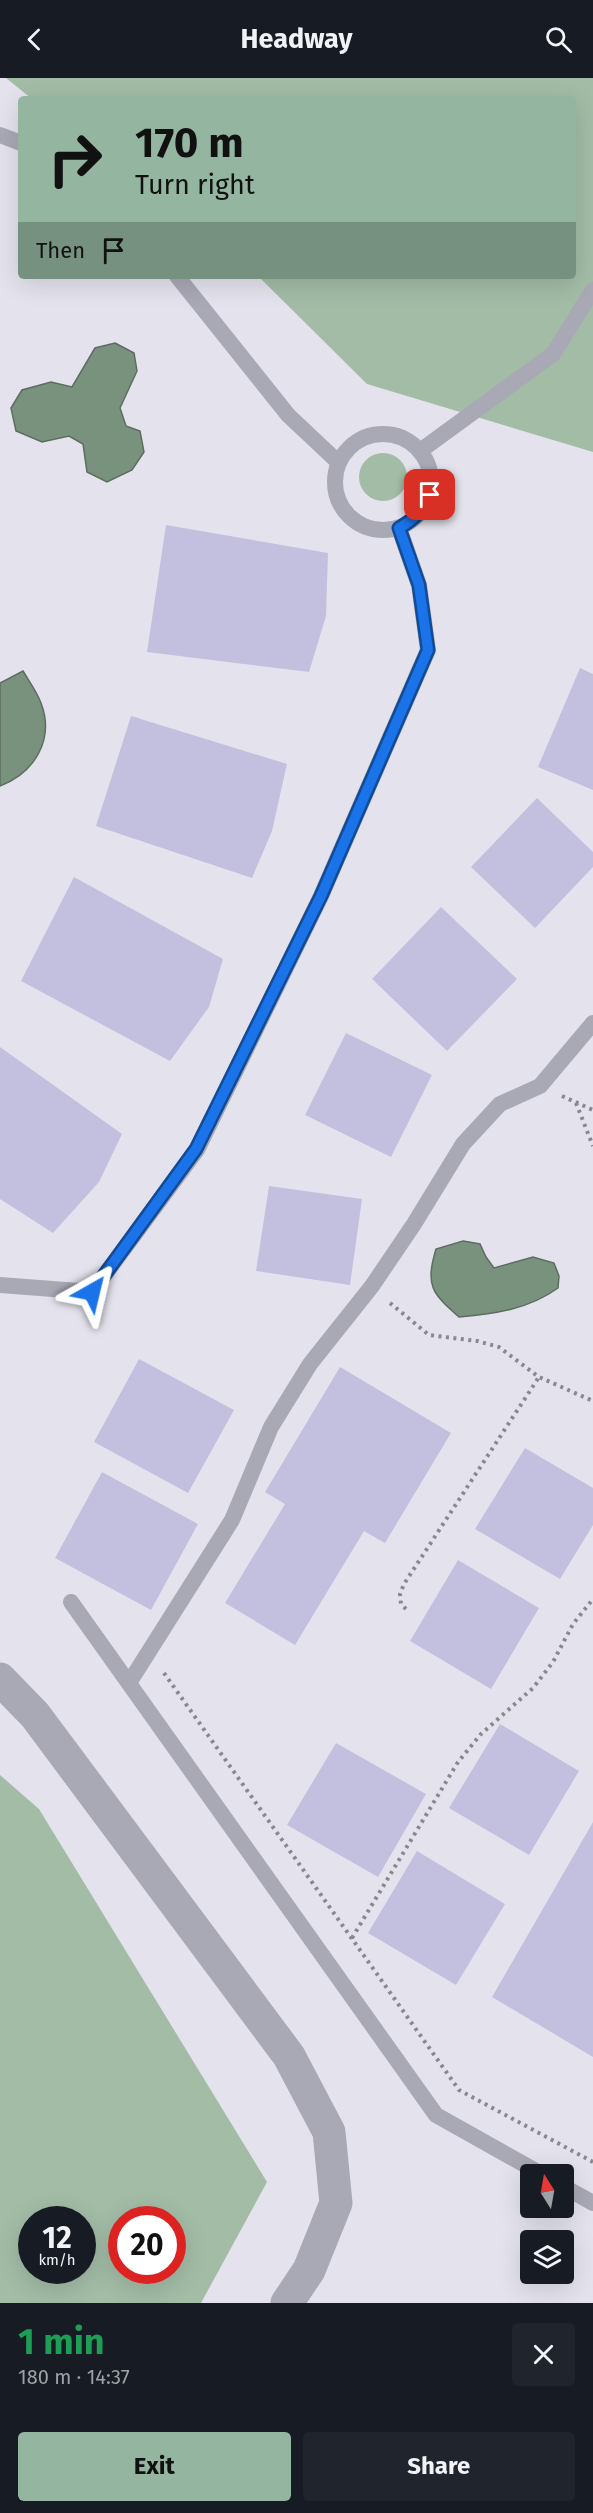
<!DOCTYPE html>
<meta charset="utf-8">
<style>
body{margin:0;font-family:"Fira Sans",sans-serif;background:#20242c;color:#f1f3f6;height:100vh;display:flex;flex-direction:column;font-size:22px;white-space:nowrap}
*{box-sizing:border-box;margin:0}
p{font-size:20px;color:#9ea1a6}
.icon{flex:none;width:33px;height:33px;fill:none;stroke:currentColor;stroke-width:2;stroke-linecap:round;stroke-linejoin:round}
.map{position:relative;height:2225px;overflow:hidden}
.drawer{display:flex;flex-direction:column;background:#171b24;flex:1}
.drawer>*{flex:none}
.hud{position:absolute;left:18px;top:18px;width:558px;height:183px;border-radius:6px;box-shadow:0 6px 24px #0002;background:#94b6a1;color:#111;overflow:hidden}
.needle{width:39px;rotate:349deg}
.tools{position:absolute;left:520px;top:2086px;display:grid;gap:12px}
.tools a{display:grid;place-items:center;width:54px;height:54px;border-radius:6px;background:#171b24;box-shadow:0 6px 24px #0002;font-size:30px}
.speed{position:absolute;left:18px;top:2128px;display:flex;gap:12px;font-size:30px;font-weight:700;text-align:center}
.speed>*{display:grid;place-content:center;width:78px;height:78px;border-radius:50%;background:#171b24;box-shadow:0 6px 24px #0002;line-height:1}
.speed small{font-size:15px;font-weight:400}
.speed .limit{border:9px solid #d22;background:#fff;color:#111}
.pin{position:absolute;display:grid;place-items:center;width:51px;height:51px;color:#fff;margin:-26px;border-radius:12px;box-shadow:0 3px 9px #0006}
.me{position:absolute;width:66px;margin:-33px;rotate:37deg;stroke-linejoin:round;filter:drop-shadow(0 0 4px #0008)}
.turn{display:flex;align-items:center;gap:21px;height:126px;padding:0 18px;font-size:27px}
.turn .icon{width:78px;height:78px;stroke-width:2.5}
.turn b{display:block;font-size:42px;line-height:51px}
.then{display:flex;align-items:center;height:57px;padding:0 18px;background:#0003;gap:12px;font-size:22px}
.round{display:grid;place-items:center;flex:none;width:63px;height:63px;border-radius:6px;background:#20242c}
.head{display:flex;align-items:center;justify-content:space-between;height:102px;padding:0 18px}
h1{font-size:36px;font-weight:700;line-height:45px;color:#1e9e55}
.action{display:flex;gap:12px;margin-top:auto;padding:12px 18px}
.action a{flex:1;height:69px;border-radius:6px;background:#94b6a1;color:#111;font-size:24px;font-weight:700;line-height:69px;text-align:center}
.action a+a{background:#20242c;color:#f1f3f6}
header{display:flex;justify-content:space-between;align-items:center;height:78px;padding:0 18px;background:#171b24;font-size:27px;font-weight:700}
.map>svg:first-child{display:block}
.green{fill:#a2bca6;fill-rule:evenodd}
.water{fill:#79927e;stroke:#5c6d60;stroke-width:1.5}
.building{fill:#c2c0de}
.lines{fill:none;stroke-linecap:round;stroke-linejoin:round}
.path{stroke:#89888f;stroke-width:4;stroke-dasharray:3 4.5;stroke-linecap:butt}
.service{stroke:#a9a8b5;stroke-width:16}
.minor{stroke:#a9a8b5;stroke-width:33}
.route-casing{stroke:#114b97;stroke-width:15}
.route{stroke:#1a73e8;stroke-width:10}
</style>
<header><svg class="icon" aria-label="back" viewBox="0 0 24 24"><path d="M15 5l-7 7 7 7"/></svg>Headway<svg class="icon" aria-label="search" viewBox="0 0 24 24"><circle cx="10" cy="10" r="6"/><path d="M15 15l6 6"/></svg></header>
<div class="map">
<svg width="593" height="2225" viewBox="0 0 593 2225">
<rect width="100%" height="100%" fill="#e4e3ed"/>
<path class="green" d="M6 0H593V374L367 306 258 198H573V21H32Z
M359 399a24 24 0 1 1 48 0a24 24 0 1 1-48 0Z
M0 1697 39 1731 267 2104 201 2225H0ZM32 2142H82V2193H32ZM122 2142H172V2193H122Z"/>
<path class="water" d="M115 265 134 275 137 293 120 330 126 348 140 353 144 374 132 392 107 404 87 394 83 366 69 358 42 364 16 353 11 330 22 312 51 304 72 309 95 270Z
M23 593C29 603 37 614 41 625 55 662 34 695 0 708V605Z
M463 1163 480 1166 486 1179 494 1190 533 1179 554 1185 559 1198 558 1210C529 1231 495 1236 459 1239 432 1215 425 1208 436 1171Z"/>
<path class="building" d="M166 447 328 475 326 538 309 594 147 574Z
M580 590 593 596V712L538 689Z
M131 638 287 686 272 753 252 800 96 748Z
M537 720 593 774V789L535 850 471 789Z
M74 799 223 881 209 929 170 983 21 903Z
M441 829 517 901 447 973 372 901Z
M346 955 432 997 391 1079 305 1037Z
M0 969 122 1056 99 1104 53 1155 0 1121Z
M269 1108 362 1121 350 1207 256 1193Z
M139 1281 234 1332 188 1415 94 1364Z
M340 1289 451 1355 385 1465 364 1453 295 1567 225 1525 285 1426 265 1414Z
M525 1370 593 1410V1447L560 1501 475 1451Z
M102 1394 198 1446 151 1532 55 1480Z
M458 1482 539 1530 491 1611 410 1563Z
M500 1646 579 1693 529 1777 449 1730Z
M336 1665 426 1716 378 1799 287 1747Z
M593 1744V1979L492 1919Z
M417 1773 505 1826 456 1907 368 1855Z"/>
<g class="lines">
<path class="path" d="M562 1018 593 1032
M576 1025 593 1068
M390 1225 429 1257 477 1263 499 1269 539 1299 593 1323
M406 1531 401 1526 400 1516 404 1506 539 1299
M164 1595 459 2012 593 2084
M352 1860 458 1684 481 1656 533 1610 553 1584 573 1546 593 1521"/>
<path class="service" d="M0 57 21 65
M177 198 288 337 339 385
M335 404a48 48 0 1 1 96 0a48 48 0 1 1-96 0Z
M420 373 553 276 593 212
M0 1207 92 1214 197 1072 321 818 428 572 419 507 399 450
M71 1524 436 2037 543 2097
M129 1605 232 1442 271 1349 310 1286 372 1208 414 1146 463 1066 500 1026 540 1008 593 945
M564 2109 593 2125"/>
<path class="minor" d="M0 1601 35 1637 289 1978 329 2054 336 2125 309 2192 287 2225"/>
</g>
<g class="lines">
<g class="route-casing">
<path id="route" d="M92 1214 196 1071 321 818 428 572 419 507 399 450C415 441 422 433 430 417"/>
</g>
<use href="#route" class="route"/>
</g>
</svg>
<div class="tools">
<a><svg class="needle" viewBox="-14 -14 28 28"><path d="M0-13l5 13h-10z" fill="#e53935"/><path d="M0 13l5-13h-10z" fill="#9ea1a6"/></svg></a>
<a><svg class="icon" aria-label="layers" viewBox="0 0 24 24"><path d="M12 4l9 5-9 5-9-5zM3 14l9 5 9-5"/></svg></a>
</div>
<div class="speed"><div>12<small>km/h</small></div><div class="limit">20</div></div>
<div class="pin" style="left:430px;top:417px;background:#d93025"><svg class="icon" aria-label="arrive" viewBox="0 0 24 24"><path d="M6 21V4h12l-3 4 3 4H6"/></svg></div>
<svg class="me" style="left:92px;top:1214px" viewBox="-20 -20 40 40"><path d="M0-17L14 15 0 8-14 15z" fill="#1a73e8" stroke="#fff" stroke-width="4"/></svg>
<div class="hud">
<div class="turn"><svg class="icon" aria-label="right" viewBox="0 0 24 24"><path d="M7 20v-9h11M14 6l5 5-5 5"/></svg><div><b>170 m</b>Turn right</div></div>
<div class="then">Then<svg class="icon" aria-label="arrive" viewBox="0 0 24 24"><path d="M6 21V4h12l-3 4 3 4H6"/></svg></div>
</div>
</div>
<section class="drawer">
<div class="head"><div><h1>1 min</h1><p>180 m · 14:37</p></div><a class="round"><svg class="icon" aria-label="close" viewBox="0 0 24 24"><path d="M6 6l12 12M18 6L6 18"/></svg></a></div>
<div class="action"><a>Exit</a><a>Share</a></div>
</section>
